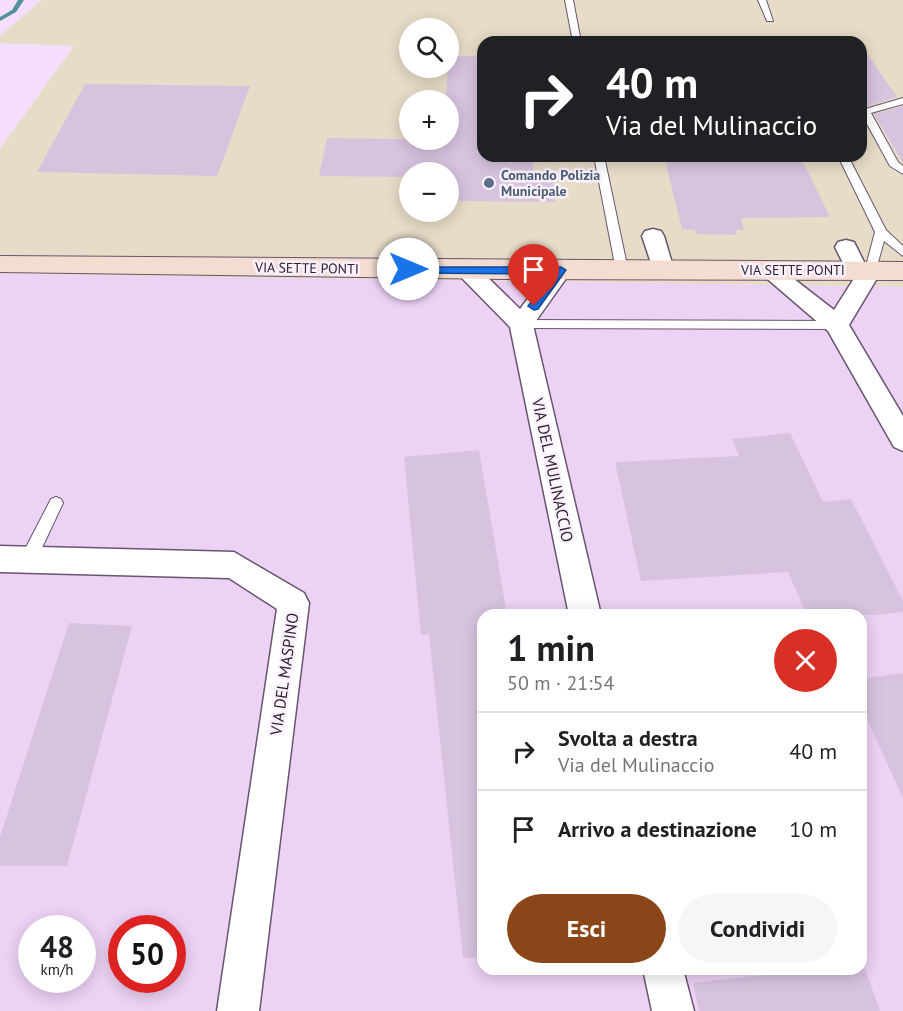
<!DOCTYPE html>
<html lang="it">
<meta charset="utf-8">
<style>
body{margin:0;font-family:"PT Sans",sans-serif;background:#f6f6f6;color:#202124;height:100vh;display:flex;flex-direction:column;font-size:22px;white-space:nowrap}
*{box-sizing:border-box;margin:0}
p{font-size:20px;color:#757577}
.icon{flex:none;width:33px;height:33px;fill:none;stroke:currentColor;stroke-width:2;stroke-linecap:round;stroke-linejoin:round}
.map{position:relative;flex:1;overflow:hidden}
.side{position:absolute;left:477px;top:609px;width:390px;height:366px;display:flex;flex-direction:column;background:#fff;border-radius:18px;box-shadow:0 3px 15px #0003}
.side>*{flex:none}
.hud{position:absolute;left:477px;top:36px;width:390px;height:126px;border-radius:18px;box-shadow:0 3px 15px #0003;background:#202124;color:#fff;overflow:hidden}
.controls{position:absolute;left:399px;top:18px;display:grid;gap:12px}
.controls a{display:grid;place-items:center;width:60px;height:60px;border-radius:50%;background:#fff;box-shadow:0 3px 15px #0003;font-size:30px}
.speed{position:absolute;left:18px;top:915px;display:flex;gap:12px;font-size:30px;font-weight:700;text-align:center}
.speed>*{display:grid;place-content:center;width:78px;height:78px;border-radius:50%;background:#fff;box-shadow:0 3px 15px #0003;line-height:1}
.speed small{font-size:15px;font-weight:400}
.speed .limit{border:9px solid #d22;background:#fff;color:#111}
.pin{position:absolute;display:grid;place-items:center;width:51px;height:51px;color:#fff;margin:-62px -26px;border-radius:50% 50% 50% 0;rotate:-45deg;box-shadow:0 0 6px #0007}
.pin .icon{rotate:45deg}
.me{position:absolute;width:66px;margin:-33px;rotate:90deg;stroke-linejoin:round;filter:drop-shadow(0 0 4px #0008)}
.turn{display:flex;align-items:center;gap:21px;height:126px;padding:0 30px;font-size:27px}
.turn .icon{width:78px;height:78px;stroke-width:2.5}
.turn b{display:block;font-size:42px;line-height:51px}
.round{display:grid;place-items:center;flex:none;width:63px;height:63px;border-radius:32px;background:#f6f6f6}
.summary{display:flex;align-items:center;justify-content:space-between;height:102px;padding:0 30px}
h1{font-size:36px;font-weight:700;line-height:45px}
.primary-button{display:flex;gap:12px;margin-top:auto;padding:12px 30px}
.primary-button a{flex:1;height:69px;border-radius:36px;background:#8a4619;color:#fff;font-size:24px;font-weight:700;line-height:69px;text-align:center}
.primary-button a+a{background:#f6f6f6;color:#202124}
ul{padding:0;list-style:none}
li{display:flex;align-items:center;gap:18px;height:78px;padding:0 30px;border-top:2px solid #e0e0e0}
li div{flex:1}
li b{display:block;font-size:22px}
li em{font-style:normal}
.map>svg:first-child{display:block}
.commercial{fill:#e7dcc7;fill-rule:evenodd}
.built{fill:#ecd2f5;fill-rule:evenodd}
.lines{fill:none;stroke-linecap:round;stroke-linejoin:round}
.stream{fill:#52909f;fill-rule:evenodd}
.building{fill:#d8c3df}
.service-casing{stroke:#68556e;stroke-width:2}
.minor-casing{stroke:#68556e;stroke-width:3}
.secondary-casing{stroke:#68556e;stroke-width:2}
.service{fill:#fff;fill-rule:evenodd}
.minor{fill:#fff;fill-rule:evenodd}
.secondary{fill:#f4dcd0;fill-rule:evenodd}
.route{fill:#1a73e8;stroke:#114b97;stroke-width:1.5}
.service-dot{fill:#5c6f8a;stroke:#faf1fd;stroke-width:2}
.labels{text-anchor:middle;stroke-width:5;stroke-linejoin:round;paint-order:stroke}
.far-service-label{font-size:14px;font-weight:bold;fill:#4e5e75;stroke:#faf1fd;text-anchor:start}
.far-street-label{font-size:14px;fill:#2d2530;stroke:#faf1fd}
.street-label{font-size:16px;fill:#2d2530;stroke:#faf1fd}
</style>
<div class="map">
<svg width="903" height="1011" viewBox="0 0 903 1011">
<rect width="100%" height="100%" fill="#f4defb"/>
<path class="commercial" d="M42 0H903V287L0 274V149L74 46 0 43V36ZM410 28H448V68H410ZM483 42H861V156H483ZM410 100H448V140H410ZM410 172H448V212H410Z"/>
<path class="built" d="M0 274 903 287V1011H0ZM483 615H861V969H483ZM32 928H82V980H32ZM122 928H172V980H122Z"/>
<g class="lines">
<path class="stream" d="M18 0H24L16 12 0 21V17L12 10Z"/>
</g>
<path class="building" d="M861 45 897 97 865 107 861 101Z
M448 56H483V156H533L534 172H552L555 202 448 201V172H410V177L319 176 327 138 448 140V100H446Z
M85 84 250 86 217 176 37 172Z
M903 106V163L874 114Z
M664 156H800L830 217 741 218 744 230H736L737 235 696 234 695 230 682 229Z
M790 433 823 502 851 499 903 601V612L874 615H807L788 572 641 581 615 462 739 456 732 439Z
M479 450 507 615H483V957L463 958 429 634 421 635 404 457Z
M69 623 132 626 67 866H0V837Z
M903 673V798L861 706V679Z
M814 969H865L880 1011H699L693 983Z"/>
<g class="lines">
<g class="service-casing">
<path id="service" d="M565 0H573L581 42H573Z
M758 0H766L773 21H767Z
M903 98V104L871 113 898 162 903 166V174L890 166 861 113 862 110Z
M594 156H604L628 270 622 274 616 270Z
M838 156H848L886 230 903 246V256L884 241 875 273H867L865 270 875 232Z
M521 320 837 321 843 325 837 329 521 328 515 324Z
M56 497 61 499 63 503 34 565 28 567 22 565 20 560 22 555 51 499Z"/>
</g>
<g class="minor-casing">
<path id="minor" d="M653 229 661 231 664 236 674 270 671 275 663 277 655 275 642 236 645 231Z
M846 240 854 242 865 264 879 265 882 270 849 325 903 416V451L894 447 828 331 757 270 760 265 768 263 776 265 834 310 855 277 849 275 835 247 838 242Z
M467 263 475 265 520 309 553 265 561 263 569 265 572 270 533 325 601 615H569L510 327 459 275 456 270 459 265Z
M0 546 234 552 304 593 309 603 259 1011H217L277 609 229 578 0 572Z
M643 969H683L694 1011H652Z"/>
</g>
<g class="secondary-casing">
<path id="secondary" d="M0 256 903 262V280L501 279 0 272Z"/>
</g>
<use href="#service" class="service"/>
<use href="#minor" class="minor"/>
<use href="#secondary" class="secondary"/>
</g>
<path class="route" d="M404 267H561L566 270 538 309 534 310 528 306 553 274 408 273 404 272Z"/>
<circle class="service-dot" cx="489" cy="183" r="6"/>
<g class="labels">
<g class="far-service-label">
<text x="501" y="180">Comando Polizia<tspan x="501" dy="16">Municipale</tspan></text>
</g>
<g class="far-street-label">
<text transform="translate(307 268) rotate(1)" y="5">VIA SETTE PONTI</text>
<text x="793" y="275">VIA SETTE PONTI</text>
</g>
<g class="street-label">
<text transform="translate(553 470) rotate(78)" y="6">VIA DEL MULINACCIO</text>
<text transform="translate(284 674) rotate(-82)" y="6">VIA DEL MASPINO</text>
</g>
</g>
</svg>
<div class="controls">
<a><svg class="icon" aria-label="search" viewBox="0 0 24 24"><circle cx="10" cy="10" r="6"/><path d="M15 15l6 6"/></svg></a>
<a>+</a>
<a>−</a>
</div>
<div class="speed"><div>48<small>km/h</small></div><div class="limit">50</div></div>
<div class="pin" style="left:534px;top:306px;background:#d93025"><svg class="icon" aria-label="arrive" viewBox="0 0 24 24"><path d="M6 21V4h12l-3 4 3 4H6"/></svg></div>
<svg class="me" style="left:408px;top:269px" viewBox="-20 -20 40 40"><circle r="19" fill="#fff"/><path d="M0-13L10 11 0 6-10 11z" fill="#1a73e8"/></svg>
<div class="hud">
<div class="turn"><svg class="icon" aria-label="right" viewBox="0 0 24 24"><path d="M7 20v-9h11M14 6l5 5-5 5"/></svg><div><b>40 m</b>Via del Mulinaccio</div></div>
</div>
<section class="side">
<div class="summary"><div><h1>1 min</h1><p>50 m · 21:54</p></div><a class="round" style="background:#d93025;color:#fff"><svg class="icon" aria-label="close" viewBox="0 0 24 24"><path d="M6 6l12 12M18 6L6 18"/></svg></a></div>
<ul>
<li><svg class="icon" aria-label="right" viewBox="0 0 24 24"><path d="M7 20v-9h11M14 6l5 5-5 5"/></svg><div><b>Svolta a destra</b><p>Via del Mulinaccio</p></div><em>40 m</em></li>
<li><svg class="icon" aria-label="arrive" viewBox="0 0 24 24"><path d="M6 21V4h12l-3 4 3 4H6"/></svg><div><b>Arrivo a destinazione</b></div><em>10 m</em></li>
</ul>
<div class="primary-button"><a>Esci</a><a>Condividi</a></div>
</section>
</div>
